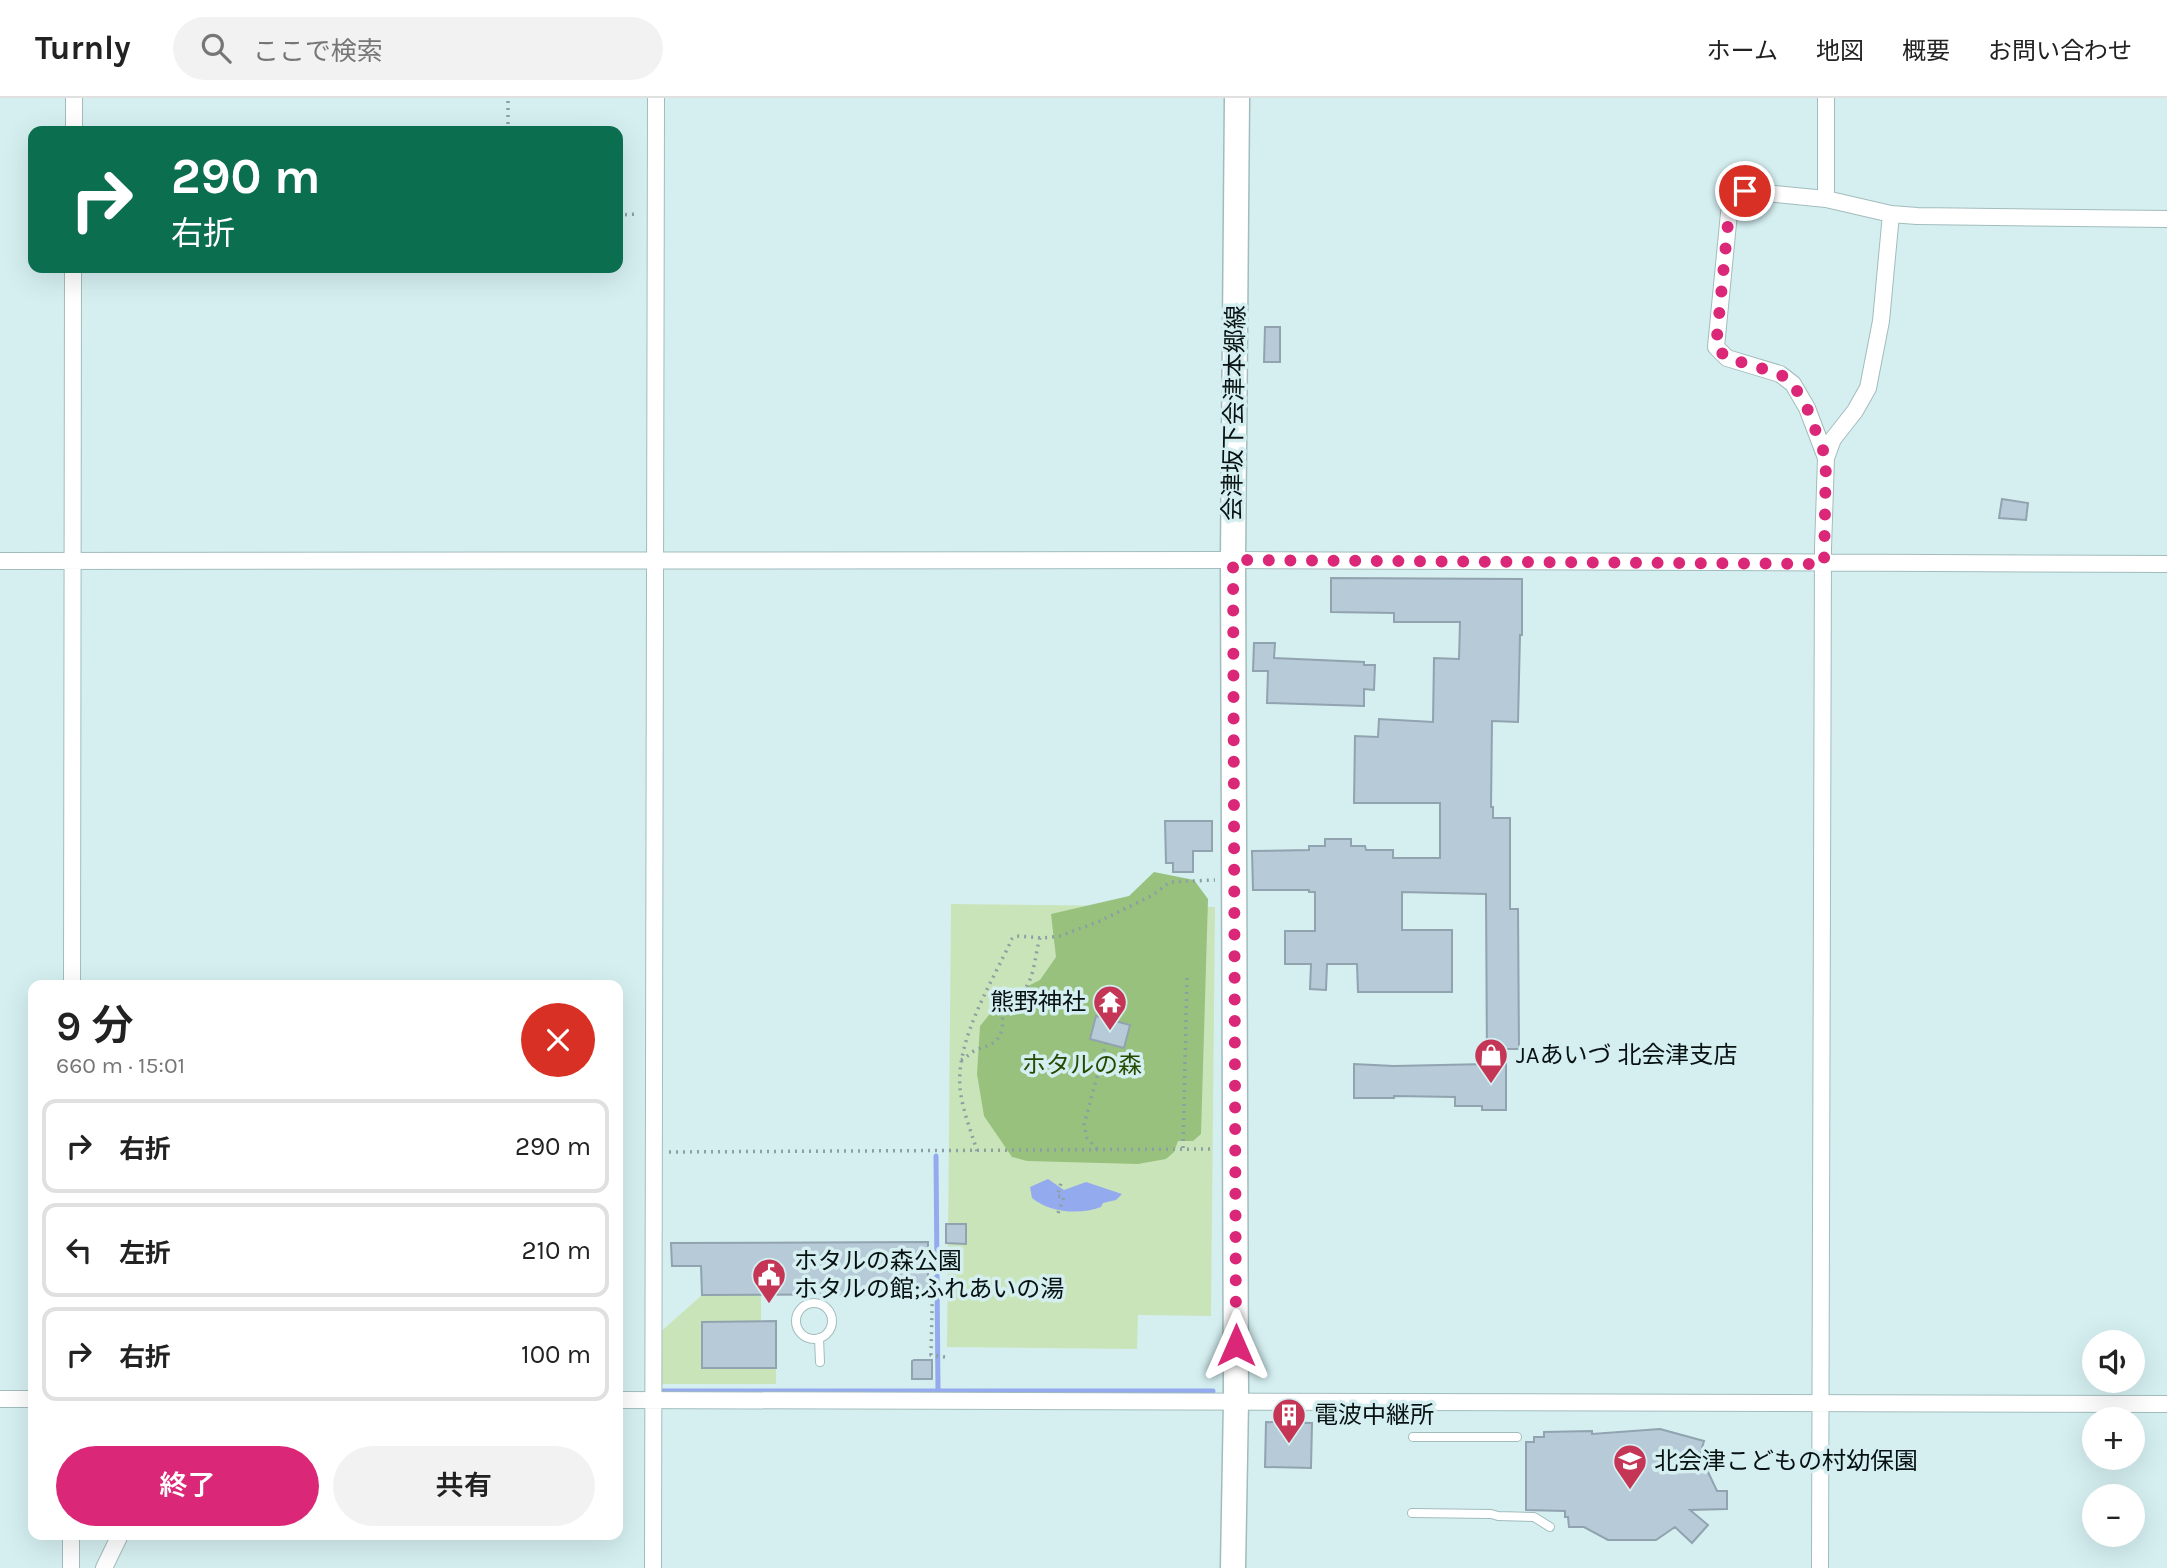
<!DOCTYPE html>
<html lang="ja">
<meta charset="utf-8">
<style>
body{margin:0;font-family:Karla,"Noto Sans JP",sans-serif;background:#f2f2f2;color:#222;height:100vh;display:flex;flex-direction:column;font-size:26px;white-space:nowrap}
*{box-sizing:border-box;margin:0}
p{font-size:23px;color:#767676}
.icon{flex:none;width:38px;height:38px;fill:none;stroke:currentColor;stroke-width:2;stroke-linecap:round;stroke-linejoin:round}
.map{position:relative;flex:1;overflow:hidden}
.sheet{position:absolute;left:28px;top:882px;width:595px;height:560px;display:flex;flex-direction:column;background:#fff;border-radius:14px;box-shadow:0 7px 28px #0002}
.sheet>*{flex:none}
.guide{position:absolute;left:28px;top:28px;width:595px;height:147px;border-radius:14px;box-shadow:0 7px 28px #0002;background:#0b6e4f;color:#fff;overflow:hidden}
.tools{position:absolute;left:2082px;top:1232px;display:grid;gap:14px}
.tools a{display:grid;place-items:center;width:63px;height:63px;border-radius:50%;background:#fff;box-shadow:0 7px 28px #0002;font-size:35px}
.pin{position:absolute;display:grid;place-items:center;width:60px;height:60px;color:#fff;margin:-30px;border:4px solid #fff;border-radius:50%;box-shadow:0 2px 7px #0007}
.me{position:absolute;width:77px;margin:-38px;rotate:0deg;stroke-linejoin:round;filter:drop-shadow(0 0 5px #0008)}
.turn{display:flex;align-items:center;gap:24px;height:147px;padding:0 28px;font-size:32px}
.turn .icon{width:91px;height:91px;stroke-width:2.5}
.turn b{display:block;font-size:49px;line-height:60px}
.round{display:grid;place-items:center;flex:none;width:74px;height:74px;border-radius:37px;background:#f2f2f2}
.headline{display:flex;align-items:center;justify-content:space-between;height:119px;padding:0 28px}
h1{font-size:42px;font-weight:600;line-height:52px}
.action{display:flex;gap:14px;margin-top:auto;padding:14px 28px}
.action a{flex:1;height:80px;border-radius:42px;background:#db2777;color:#fff;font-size:28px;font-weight:600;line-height:80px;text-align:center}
.action a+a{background:#f2f2f2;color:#222}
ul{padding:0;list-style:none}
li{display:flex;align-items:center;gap:21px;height:94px;margin:0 14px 10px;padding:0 14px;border:4px solid #e0e0e0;border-radius:14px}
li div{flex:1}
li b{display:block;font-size:26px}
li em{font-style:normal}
header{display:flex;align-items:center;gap:42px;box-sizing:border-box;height:98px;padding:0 35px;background:#fff;border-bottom:2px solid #e0e0e0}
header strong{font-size:33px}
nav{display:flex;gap:38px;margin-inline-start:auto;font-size:24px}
.search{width:490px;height:63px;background:#f2f2f2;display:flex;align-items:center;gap:18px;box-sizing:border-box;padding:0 24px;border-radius:38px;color:#767676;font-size:26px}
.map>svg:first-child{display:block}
.green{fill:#cae4ba}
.forest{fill:#98c17e}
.water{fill:#94aaee}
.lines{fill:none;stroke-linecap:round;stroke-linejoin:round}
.stream{stroke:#94aaee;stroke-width:5}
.building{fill:#b7cad7;stroke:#90a3af;stroke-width:2}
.lane-casing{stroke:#a2bcbd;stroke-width:10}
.street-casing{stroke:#a2bcbd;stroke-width:18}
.primary-casing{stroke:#a2bcbd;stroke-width:27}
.path{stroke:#8ca0a1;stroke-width:3.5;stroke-dasharray:2 5;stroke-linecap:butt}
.lane{stroke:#fff;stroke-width:8}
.street{stroke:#fff;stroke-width:16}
.primary{stroke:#fff;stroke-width:24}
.route{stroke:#db2777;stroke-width:12;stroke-dasharray:0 21.6}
.labels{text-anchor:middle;stroke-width:7;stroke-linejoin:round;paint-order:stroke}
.street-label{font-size:24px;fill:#091213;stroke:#d5eff1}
.poi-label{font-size:24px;fill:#091213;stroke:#d5eff1;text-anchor:start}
.park-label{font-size:24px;fill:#264a00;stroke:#d5eff1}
</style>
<header>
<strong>Turnly</strong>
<div class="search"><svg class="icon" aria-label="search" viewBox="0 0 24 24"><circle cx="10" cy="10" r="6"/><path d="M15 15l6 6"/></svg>ここで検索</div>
<nav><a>ホーム</a><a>地図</a><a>概要</a><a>お問い合わせ</a></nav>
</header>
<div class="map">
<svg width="2167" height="1470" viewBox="0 0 2167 1470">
<rect width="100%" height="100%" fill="#d5eff1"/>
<path class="green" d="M951 806 1215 809 1211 1218 1138 1217 1137 1251 947 1249Z
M761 1196V1224L702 1270H776V1286H661L658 1236 702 1197Z"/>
<path class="forest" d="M1154 774 1194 782 1208 801 1201 1036 1193 1043H1178L1174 1054 1166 1061 1138 1066 1027 1063 1012 1059 984 1018 977 976 980 928 1002 901 1040 882 1056 859 1051 816 1129 798Z"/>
<path class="water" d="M1048 1081 1064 1092 1086 1084 1122 1096 1116 1102 1103 1105 1101 1109C1080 1117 1050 1115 1032 1100L1030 1089Z"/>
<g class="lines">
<path class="stream" d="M936 1058 938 1293
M662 1293H1213"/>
</g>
<path class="building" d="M1265 229H1280V264H1264Z
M2002 401 2028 405 2026 422 1999 420Z
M1331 480 1522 481V537H1520L1518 624 1492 623 1491 709H1493V720H1510V811H1518L1519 951H1506V1012H1482V1008H1455V999L1394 998V1000H1354V966L1394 968 1487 966 1486 796 1402 794V832H1452V894H1358L1357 866H1327L1326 892 1310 891 1311 866H1285V833H1315V794H1309V792H1253L1252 753 1309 752V748H1325V741H1351V748H1365L1366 752H1393V760H1440V705H1354L1355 638 1378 639 1379 621 1433 624 1434 560 1459 561 1460 524H1394V515L1331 514Z
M1254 545H1275L1274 560 1364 564V567H1375L1374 592 1364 591V608L1267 605 1268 573H1253Z
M1165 723H1212V753H1193V774H1173V765H1166Z
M1096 918 1130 927 1124 950 1090 941Z
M946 1126H966V1146L946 1145Z
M928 1144V1196L702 1197 701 1168H672L671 1145Z
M776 1223V1270H702V1224Z
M914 1262H932V1281H912V1263Z
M1266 1324 1312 1325 1311 1370 1265 1369Z
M1660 1331 1704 1343 1700 1357 1717 1393H1727V1411L1690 1412 1708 1427 1692 1445 1675 1429 1656 1442H1608L1584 1429H1569L1568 1419H1565V1413L1526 1412V1344H1534V1339H1544V1334L1592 1333V1336Z"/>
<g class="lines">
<g class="lane-casing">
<path id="lane" d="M796 1223a18 18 0 1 1 36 0a18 18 0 1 1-36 0Z
M819 1240 820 1264
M1413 1339H1517
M1412 1415 1491 1416 1498 1418 1534 1419 1550 1429"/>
</g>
<g class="street-casing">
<path id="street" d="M1826 0V101
M74 33V0
M1826 360 1807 310 1793 286 1780 276 1727 260 1716 249 1729 115 1738 95 1745 93 1826 101 1891 116 1917 118 2167 121
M0 463 1233 462 2167 466
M72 887 73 170
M0 1301H33
M618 1302 2167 1306
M71 1470V1437
M104 1470 120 1437
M653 1470 656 0
M1820 1470 1823 450 1826 360 1833 341 1855 313 1868 290 1881 223 1891 116"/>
</g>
<g class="primary-casing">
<path id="primary" d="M1233 1470 1236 1303 1233 462 1237 0"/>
</g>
<path class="path" d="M508 33V0
M618 117 639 116
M961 962C966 960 969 956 974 953 986 947 998 948 1002 931 1004 923 1000 917 1006 910 1011 903 1020 899 1025 891 1035 876 1035 857 1040 839
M1183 1050 1187 880
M1097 1051 1087 1040 1084 1027 1106 945
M977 1053C971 1033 962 1011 960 990 956 941 992 884 1012 841L1017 838 1043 840 1060 838 1100 823 1153 797 1170 784 1215 782
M669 1054 1215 1051
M1058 1115 1064 1099 1057 1098 1061 1085
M945 1259 931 1257 933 1167 947 1168"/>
<use href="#lane" class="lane"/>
<use href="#street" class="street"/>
<use href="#primary" class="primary"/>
</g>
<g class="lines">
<path class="route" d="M1236 1247 1233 462 1824 466 1826 360 1807 310 1793 286 1780 276 1727 260 1716 249 1729 115 1738 95 1745 93"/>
</g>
<defs>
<g id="temple-pin" transform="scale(1.75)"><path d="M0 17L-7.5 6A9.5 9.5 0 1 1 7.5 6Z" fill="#c43556" stroke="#d5eff1"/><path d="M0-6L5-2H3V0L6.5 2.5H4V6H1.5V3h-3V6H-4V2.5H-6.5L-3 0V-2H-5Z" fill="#fff"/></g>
<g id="shop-pin" transform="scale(1.75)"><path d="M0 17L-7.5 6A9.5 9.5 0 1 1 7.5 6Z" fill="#c43556" stroke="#d5eff1"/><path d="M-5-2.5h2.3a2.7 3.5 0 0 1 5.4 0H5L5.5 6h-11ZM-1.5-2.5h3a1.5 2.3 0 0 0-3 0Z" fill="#fff"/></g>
<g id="civic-pin" transform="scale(1.75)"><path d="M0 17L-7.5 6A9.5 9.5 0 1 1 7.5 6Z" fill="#c43556" stroke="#d5eff1"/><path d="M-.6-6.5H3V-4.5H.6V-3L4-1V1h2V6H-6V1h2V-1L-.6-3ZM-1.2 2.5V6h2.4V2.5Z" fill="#fff"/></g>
<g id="building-pin" transform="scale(1.75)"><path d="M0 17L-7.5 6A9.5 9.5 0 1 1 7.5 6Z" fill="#c43556" stroke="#d5eff1"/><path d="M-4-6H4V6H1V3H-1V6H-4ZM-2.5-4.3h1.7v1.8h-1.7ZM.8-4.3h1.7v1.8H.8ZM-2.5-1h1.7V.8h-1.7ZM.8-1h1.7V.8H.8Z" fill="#fff"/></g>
<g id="school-pin" transform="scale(1.75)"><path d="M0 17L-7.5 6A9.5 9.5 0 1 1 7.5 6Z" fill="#c43556" stroke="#d5eff1"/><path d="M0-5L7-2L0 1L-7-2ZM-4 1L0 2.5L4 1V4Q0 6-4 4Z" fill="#fff"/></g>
</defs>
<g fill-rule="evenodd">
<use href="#temple-pin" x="1110" y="904"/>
<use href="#shop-pin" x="1491" y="957"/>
<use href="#civic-pin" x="769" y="1177"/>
<use href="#building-pin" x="1289" y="1317"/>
<use href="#school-pin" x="1630" y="1363"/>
</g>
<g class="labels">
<g class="street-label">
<text transform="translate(1234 315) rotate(-89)" y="8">会津坂下会津本郷線</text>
</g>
<g class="poi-label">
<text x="1086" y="912" text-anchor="end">熊野神社</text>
<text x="1516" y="965">JAあいづ 北会津支店</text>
<text x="794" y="1171">ホタルの森公園<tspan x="794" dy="28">ホタルの館;ふれあいの湯</tspan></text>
<text x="1314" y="1325">電波中継所</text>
<text x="1654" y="1371">北会津こどもの村幼保園</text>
</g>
<g class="park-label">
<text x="1082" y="975">ホタルの森</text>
</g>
</g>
</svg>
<div class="tools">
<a><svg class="icon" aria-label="sound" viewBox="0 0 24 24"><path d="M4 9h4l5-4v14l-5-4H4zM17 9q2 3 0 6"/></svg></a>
<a>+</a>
<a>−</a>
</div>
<div class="pin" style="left:1745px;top:93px;background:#d93025"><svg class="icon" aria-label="arrive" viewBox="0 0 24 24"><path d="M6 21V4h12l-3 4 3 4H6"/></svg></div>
<svg class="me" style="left:1236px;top:1247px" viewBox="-20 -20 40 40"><path d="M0-17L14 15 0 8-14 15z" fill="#db2777" stroke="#fff" stroke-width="4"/></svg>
<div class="guide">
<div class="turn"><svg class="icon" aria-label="right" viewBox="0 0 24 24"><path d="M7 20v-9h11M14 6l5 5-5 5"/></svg><div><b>290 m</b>右折</div></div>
</div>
<section class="sheet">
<div class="headline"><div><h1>9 分</h1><p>660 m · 15:01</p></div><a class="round" style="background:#d93025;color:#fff"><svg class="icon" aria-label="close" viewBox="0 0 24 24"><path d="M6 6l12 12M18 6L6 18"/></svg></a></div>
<ul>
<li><svg class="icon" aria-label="right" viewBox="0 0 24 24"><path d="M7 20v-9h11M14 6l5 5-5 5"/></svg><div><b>右折</b></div><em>290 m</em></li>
<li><svg class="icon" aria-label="left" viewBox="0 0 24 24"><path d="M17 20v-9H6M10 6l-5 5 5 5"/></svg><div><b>左折</b></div><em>210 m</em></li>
<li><svg class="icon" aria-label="right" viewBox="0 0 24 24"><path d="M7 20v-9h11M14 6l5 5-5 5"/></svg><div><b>右折</b></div><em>100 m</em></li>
</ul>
<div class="action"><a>終了</a><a>共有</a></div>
</section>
</div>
